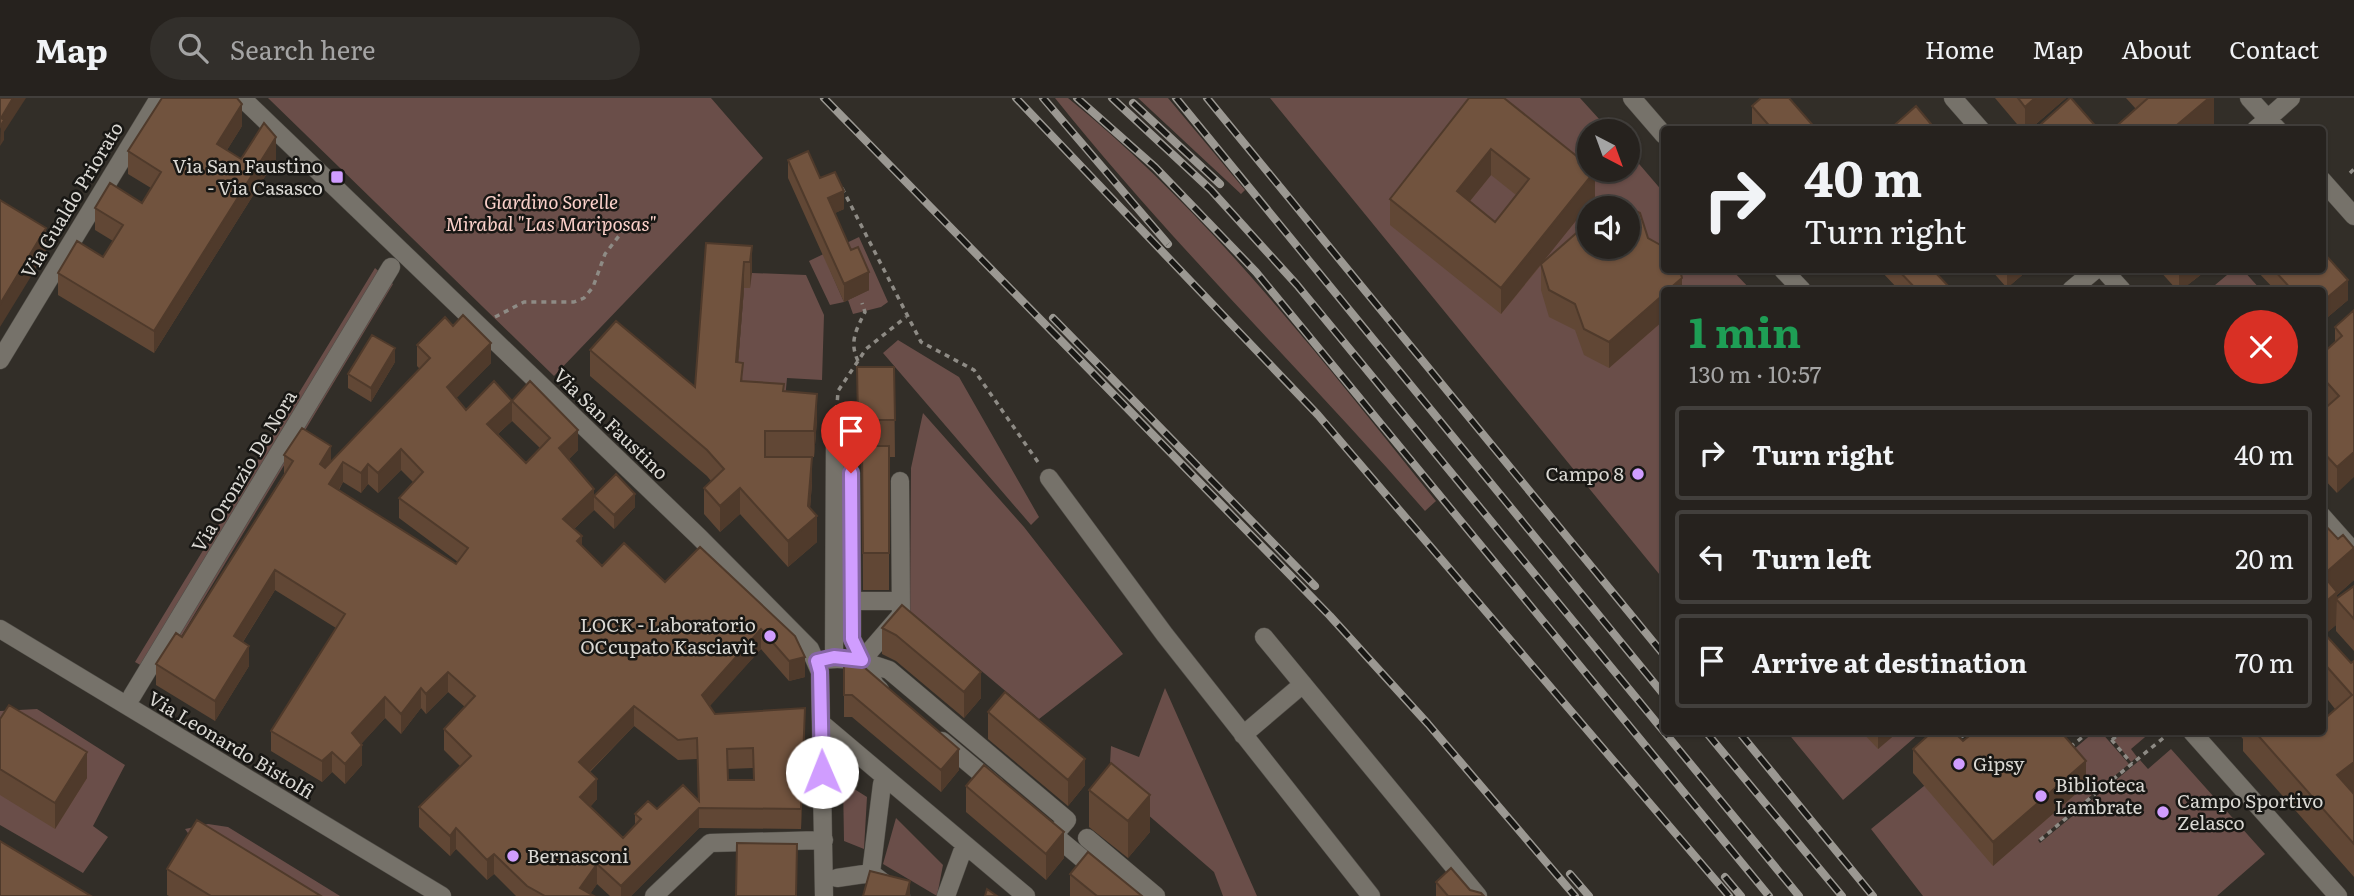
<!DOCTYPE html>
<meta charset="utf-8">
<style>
body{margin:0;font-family:Literata,serif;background:#322f2b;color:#f1f3f6;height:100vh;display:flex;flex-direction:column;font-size:26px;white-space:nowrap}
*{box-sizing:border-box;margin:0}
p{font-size:23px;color:#a4a4a4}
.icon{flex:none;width:38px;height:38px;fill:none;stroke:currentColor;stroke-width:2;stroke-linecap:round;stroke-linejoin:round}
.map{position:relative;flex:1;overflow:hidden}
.details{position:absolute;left:1661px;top:189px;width:665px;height:448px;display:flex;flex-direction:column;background:#26221e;border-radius:7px;box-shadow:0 2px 5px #0004,0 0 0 2px #423f3c}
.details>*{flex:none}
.guide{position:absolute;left:1661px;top:28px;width:665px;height:147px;border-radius:7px;box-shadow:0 2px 5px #0004,0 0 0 2px #423f3c;background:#26221e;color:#f1f3f6;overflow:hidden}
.needle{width:46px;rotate:139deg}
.fabs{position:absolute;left:1577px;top:21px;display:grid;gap:14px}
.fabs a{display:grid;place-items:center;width:63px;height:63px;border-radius:50%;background:#26221e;box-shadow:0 2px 5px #0004,0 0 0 2px #423f3c;font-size:35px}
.pin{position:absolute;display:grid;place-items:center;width:60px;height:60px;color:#fff;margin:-72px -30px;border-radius:50% 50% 50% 0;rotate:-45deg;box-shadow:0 0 7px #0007}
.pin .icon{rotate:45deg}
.me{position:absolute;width:77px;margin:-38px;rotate:359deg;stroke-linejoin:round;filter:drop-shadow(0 0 5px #0008)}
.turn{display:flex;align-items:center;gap:24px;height:147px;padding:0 28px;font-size:32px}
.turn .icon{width:91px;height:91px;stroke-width:2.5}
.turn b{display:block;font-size:49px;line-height:60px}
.round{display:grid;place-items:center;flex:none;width:74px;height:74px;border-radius:37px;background:#322f2b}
.summary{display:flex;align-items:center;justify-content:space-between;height:119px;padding:0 28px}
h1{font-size:42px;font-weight:700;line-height:52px;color:#1e9e55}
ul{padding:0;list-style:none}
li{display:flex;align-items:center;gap:21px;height:94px;margin:0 14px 10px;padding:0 14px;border:4px solid #423f3c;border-radius:7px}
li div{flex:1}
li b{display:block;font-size:26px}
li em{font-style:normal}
header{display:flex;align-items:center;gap:42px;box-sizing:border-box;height:98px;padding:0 35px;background:#26221e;border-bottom:2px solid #423f3c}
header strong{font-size:33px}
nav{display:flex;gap:38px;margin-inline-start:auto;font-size:24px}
.search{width:490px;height:63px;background:#322f2b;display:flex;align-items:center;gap:18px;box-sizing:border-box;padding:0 24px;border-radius:38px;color:#a4a4a4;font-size:26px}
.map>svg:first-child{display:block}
.green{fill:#6a4e49;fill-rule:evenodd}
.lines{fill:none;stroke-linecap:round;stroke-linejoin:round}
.minor-casing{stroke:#504d47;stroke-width:19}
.path{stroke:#8e8b85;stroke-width:3.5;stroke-dasharray:5 5;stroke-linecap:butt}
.minor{stroke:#76726a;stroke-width:18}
.rail-casing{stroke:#9b9892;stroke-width:8}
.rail{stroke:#181714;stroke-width:5;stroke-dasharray:16;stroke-linecap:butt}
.wall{fill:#614735;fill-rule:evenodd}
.shaded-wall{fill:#4f3a2b}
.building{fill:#71533e;stroke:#4f3a2b;stroke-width:2;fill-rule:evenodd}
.route-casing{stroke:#8766a6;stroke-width:18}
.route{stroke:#d09dff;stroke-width:12}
.poi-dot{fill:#d09dff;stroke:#181714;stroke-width:2.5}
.labels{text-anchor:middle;stroke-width:5;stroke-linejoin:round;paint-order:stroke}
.poi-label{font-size:19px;fill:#dad8d3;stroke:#181714;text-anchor:start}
.street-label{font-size:19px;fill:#dad8d3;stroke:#181714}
.park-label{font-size:19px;font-style:italic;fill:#fbd1ca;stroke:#181714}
</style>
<header>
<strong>Map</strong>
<div class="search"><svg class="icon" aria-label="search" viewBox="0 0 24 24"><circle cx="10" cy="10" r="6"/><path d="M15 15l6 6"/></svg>Search here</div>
<nav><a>Home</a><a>Map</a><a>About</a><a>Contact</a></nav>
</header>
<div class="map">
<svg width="2354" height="798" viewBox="0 0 2354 798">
<rect width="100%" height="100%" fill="#322e28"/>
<path class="green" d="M268 0H711L763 60 554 278Z
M1055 0H1068C1210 115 1322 262 1436 403L1425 413C1303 273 1170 144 1055 0Z
M1138 0H1168L1245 92 1241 96Z
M1270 0H1580L1610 33H1589V72H1628V53L1664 95V172H1732L1751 192H1664V482ZM1589 110H1628V149H1589Z
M859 139 888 204 881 209 853 216 848 202 869 192 830 172 844 204 830 207 809 163Z
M375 170 393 186 158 577 135 564Z
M2233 172H2243L2261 192H2209Z
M752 175 806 177 824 217 822 282 787 280 784 312 736 290 744 190Z
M898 242 959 279 1039 419 1031 427 883 255Z
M923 315 1024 429 1123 556 1039 621 910 513 911 370Z
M1165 590 1257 798H1223L1214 774 1109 683 1111 648 1139 659Z
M37 611 125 667 93 728 108 739 83 775 0 727V613Z
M1787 634H1921L1843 702Z
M2094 634H2101L2129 666 2096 693 2066 658Z
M2123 634 2133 637 2137 634H2151L2131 651 2137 659 2131 664 2114 642Z
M2171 651 2265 756 2217 798H1923L1871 731 1924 688 2086 687 2093 696 2038 742 2040 745 2140 662 2148 671Z
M843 684 867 699 864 751 844 743Z
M896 720 943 767 937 798 883 766Z
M208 726 228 729 340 798H278L197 748 185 731Z"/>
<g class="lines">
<g class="minor-casing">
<path id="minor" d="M242 0 699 439 810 551 820 574 824 798
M1632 0 1664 37
M1953 0 1981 32
M2249 0 2278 32
M2255 32 2291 0
M2322 82 2354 118
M1783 172 1802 192
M2104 172 2122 192
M2071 192 2095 172
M0 262 159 0
M851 375 852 503
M1049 380 1165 537 1371 798
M2322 418 2354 454
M0 531 442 798
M1264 539 1478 798
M834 560 835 336
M862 562 901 517 900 383
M817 563C843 558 863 563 889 572L1067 722 1054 737 1044 729
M880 592 875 587 852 541V503H901
M132 598 391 169
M821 625 1026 798
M2192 634 2338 798
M1243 637 1303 586
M942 643 996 688
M1054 737 1127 798
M1087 740 1156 798
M871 775 882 686
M837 780 871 775 901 798
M654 798 710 745 824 742
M946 798 962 754"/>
</g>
<path class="path" d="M2350 75 2354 71
M842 90 921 244 974 272 1040 367
M495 219 524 204H574L584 200 593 189 605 156 632 121
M858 263C849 244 856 232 865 214L862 205
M836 322 838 293 866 251 906 219
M2105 634 2132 666
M1961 639 1963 637 1967 641
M2112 642 2121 634
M2070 649 2089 634
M2084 683 2095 696 2167 637
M2040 742 2095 696"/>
<use href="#minor" class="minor"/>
<g class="rail-casing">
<path id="rail" d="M824 0 1330 518 1428 626 1575 798
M1016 0 1318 317 1729 798
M1043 0 1168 146
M1077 0 1155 69 1256 174 1769 798
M1112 0 1211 92 1297 187 1799 798
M1176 0 1664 597
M1207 0 1664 557
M1133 5 1220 86
M1053 220 1315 488
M1706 634 1842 798
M1739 634 1873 798
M1570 776 1589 798
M1725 779 1741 798"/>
</g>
<use href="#rail" class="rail"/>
</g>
<path class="wall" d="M1469 0 1595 99 1542 165 1648 140 1682 192H1664V222L1609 270 1584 257 1575 232 1549 219 1541 192V167L1501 216 1390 127V101ZM1491 77 1516 97 1495 124 1470 103Z
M1995 0H2066L2029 32H2022Z
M2126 0H2214V32L2136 11Z
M1752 8 1817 32H1756L1752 28Z
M242 28 227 52 241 61H276L154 255 58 197V175L103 159 113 143 95 132V110L142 105 151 90 128 76V53Z
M788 62 820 80 844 111 835 115 869 192 844 204 788 80Z
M1664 96V114L1662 111V98Z
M706 145 752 148 750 190H744L738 264 743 283 784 293 817 322 814 359H812V385L810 410 817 444 788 469 740 416 720 434 704 416V390L711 383 707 378 590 278V252L695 289Z
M1880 172H1933L1952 192H1899Z
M1991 172H2028L2007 190Z
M2159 172H2207L2181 192H2177Z
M2256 172H2322L2348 202 2322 224V192H2275Z
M2354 212 2337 395 2322 379V313L2327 309 2322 304V256L2335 245V229Z
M417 247 491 265 456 300 466 312 512 303 578 352 569 361 594 398 635 409 614 431 594 412 574 431 582 448 602 468 665 484 700 449 805 579 789 583 761 551 709 608 715 616 805 631 801 731 699 730 631 798H610L597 786 590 796 594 798H516L494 776 487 782 456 751 450 758 419 729V709L460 668 444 652V631L465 609 448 594 426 616 421 610 401 636 385 620 361 646 362 667 345 686 332 674 322 684 271 653V633L336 530 275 492 243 544 249 568 215 623 156 587V566L182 539 284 376V357L331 364 420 271 417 268ZM512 323 540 350 526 365 498 336ZM401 372 413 384 399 400V420L458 464 456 466 339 392 343 384 361 395 368 386 378 395ZM634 628 678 662 697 661 698 703 635 716V727L623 740 590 709 597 701 590 674ZM753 670V682H728L727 671Z
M395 264 371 304 348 290V276Z
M857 269H894L895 359H889V492H863L862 359H858Z
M2322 424 2354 482 2337 497V501L2354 488V553L2336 533V527L2325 536 2351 565 2354 563V779L2243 653V641L2237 634H2322L2335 611 2328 602 2322 607Z
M902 507 981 600 964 620 896 563 882 556V530Z
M844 567 959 672 941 694 852 619H844Z
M988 614 1085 687 1068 708 988 641Z
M0 621 87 680 55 731 0 697Z
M1862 634H1898L1878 651Z
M1913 651 2086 687 1993 768 1913 675Z
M966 688 1064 760 1046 782 966 714Z
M1089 692 1150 734 1128 760 1089 729Z
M167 771 321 798H169L167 797Z
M1070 776 1142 798H1070Z
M1436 784 1470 792 1484 798H1436Z"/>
<path class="shaded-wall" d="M13 0H26L4 34V42L0 48 1 20Z
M2035 0H2066L2029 32H2025V9Z
M2209 0H2214V32H2171Z
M242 6V28L217 68V46Z
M276 39V61L154 255V233Z
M1491 51V77L1457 119V93Z
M1595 73V99L1501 216V190Z
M844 93V111L828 118V100Z
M46 130V154L0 229V206Z
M752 148V175L750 190V164Z
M744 164V190L736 290V264Z
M2007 172H2028L2007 190Z
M2183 172H2207L2181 192H2179V175Z
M869 174V192L844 204V186Z
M1682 180V192H1668Z
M2348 182V202L2322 224V204Z
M1664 196V222L1609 270V244Z
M491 245V265L447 310V289Z
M395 250V264L371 304V290Z
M817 296V322L814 359V333Z
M512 303V323L487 346V326Z
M578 332V352L559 371V350Z
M331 348V368L320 387V366Z
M401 351V372L378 395V375Z
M2354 354V379L2337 395V369Z
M812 359V385L809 425 817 418V444L788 469V443L808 408Z
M343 364V384L329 407V386Z
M368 366V386L361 395V375Z
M740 390V416L720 434V408Z
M594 391V412L563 441V421Z
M635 396V409L614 431V417Z
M582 438V458L577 443Z
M2354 450V482L2337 497 2336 527 2322 539 2323 477Z
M275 472V492L234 558V538Z
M761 531V551L702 617V597Z
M249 548V568L215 623V603Z
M805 559V579L789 583V563Z
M2328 570V602L2322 607V575Z
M448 574V594L426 616V596Z
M981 574V600L964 620V594Z
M421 590V610L401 636V616Z
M385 599V620L352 656V635Z
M634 608V628L579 684V664Z
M805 610V631L801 731V711Z
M1878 634H1898L1878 651Z
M362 647V667L345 686V666Z
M959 651V672L941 694V672Z
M87 654V680L55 731V705Z
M332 654V674L322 684V663Z
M1085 661V687L1068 708V682Z
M2086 663V687L1993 768V744Z
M2354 664V696L2337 677Z
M597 681V701L580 720V699Z
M1150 697V734L1128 760V723Z
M699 710V730L631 798H621V788Z
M456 730V751L450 758V738Z
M1064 734V760L1046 782V756Z
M494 756V776L487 782V762Z
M597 766V786L589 798 580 790Z
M910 783V798H906Z"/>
<path class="building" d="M0 0H13L1 20 4 22 0 29Z
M162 0H237L242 6 217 46 241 61 264 25 276 39 154 233 58 175 77 143 103 159 123 127 95 110 110 85 142 105 161 74 128 53Z
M1469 0H1504L1589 68V72H1593L1595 73 1501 190 1390 101ZM1491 51 1529 81 1495 124 1457 93Z
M1761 0H1789L1817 32H1773L1752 8Z
M2018 0H2035L2025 9Z
M2070 0H2071L2099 32H2044L2040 27Z
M2148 0H2209L2171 32H2112Z
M1916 8 1936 32H1889Z
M808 53 820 80 835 74 844 93 828 100 851 152 858 149 869 174 844 186 788 62Z
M0 102 46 130 0 206Z
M1614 102 1640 115 1648 140 1664 149V172H1680L1682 180 1668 192H1664V196L1609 244 1584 231 1575 206 1549 192 1541 166 1589 124V149H1628V110H1604Z
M706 145 752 148 750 164H744L736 264 743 265 741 283 784 286 783 293 817 296 814 333H765V359H812L808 408 817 418 788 443 740 390 720 408 704 390 724 371 707 352 590 252 616 223 695 289Z
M2322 153 2348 182 2322 204V192H2292L2274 172H2322Z
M1898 172H1933L1952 192H1917Z
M2354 212V354L2337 369 2322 353V313L2339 298 2322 279V256L2342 238 2335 229Z
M463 217 491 245 447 289 466 312 494 283 512 303 530 283 578 332 559 350 594 391 563 421 582 438 577 443 602 468 624 445 665 484 700 449 795 538 805 559 789 563 761 531 702 597 715 616 805 610 801 711 699 710 621 788 597 766 580 790 594 798H545L527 788 494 756 487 762 456 730 450 738 419 709 471 658 444 631 475 598 448 574 426 596 421 590 401 616 385 599 352 635 362 647 345 666 332 654 322 663 271 633 345 516 275 472 234 538 249 548 215 603 156 566 176 535 182 539 293 363 284 357 302 330 331 348 320 366 325 370 430 260 417 247 445 219 453 228ZM512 303 550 340 526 365 487 326ZM401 351 423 374 399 400 468 450 456 466 329 386 343 364 361 375 368 366 378 375ZM634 608 678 642 697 640 699 703 683 687 657 711 648 703 635 716 641 721 623 740 580 699 597 681 579 664ZM753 650 754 682H728L727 651Z
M372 237 395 250 371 290 348 276Z
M857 269H894L895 322H858Z
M862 348H889V455H863Z
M616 376 635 396 614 417 594 398Z
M2322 424 2338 441 2343 437 2354 450 2323 477 2337 494 2322 507Z
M2354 488V521L2336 501Z
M902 507 981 574 964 594 896 537 882 530Z
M2322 533 2351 565 2354 563V664L2337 677 2354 696V746L2255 634H2322V623L2352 597 2328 570 2322 575Z
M844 567 865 570 959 651 941 672 852 597H844Z
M1005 594 1085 661 1068 682 988 614Z
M9 607 87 654 55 705 0 671V621Z
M1932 634H1954L1963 643 1974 634H2061L2086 663 1993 744 1913 651Z
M1111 665 1150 697 1128 723 1089 692Z
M984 667 1064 734 1046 756 966 688Z
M197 722 321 798H211L167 771Z
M0 743 91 798H0Z
M737 745 797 746 796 798H736Z
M1088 754 1142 798H1097L1070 776Z
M1451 770 1470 792 1481 795 1484 798H1448L1436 784Z
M870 773 910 783 906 798H863Z
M987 791 997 798H985Z"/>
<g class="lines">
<g class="route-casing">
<path id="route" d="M822 674 820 574 817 563 834 559 862 562 852 541 851 375"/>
</g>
<use href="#route" class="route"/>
</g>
<g class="poi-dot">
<rect x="330" y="72" width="14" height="14" rx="3.5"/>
<circle cx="1638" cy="376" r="7"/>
<circle cx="770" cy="538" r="7"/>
<circle cx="1959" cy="666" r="7"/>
<circle cx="2041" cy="698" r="7"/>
<circle cx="2163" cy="714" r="7"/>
<circle cx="513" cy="758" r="7"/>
</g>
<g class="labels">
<g class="poi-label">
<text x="323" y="75" text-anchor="end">Via San Faustino<tspan x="323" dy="22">- Via Casasco</tspan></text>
<text x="1624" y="383" text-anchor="end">Campo 8</text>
<text x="756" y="534" text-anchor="end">LOCK - Laboratorio<tspan x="756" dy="22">OCcupato Kasciavìt</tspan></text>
<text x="1973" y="673">Gipsy</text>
<text x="2055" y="694">Biblioteca<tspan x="2055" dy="22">Lambrate</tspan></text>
<text x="2177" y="710">Campo Sportivo<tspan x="2177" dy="22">Zelasco</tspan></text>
<text x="527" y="765">Bernasconi</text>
</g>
<g class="street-label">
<text transform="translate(72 102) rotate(-59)" y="7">Via Gualdo Priorato</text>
<text transform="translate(611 326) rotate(44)" y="7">Via San Faustino</text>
<text transform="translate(244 373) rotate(-59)" y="7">Via Oronzio De Nora</text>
<text transform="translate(231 647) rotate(31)" y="7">Via Leonardo Bistolfi</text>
</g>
<g class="park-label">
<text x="551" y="111">Giardino Sorelle<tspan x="551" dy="22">Mirabal "Las Mariposas"</tspan></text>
</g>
</g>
</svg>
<div class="fabs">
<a><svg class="needle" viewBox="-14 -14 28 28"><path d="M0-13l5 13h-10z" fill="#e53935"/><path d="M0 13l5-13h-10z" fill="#a4a4a4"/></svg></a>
<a><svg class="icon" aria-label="sound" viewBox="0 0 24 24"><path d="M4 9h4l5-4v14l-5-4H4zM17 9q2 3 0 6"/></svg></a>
</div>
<div class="pin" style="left:851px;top:375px;background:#d93025"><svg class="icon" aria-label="arrive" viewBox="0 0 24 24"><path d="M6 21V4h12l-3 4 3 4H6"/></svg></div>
<svg class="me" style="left:822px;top:674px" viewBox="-20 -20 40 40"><circle r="19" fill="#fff"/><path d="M0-13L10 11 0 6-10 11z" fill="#d09dff"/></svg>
<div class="guide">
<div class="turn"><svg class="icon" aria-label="right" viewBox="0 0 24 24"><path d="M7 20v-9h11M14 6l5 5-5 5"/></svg><div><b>40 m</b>Turn right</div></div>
</div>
<section class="details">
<div class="summary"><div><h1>1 min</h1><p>130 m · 10:57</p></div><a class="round" style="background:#d93025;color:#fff"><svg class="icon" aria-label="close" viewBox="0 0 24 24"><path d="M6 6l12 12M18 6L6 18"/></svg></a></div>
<ul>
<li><svg class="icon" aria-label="right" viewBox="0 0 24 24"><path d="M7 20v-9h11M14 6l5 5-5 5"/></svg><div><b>Turn right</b></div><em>40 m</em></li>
<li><svg class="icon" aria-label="left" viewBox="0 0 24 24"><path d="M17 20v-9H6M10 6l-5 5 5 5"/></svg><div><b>Turn left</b></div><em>20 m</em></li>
<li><svg class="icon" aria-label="arrive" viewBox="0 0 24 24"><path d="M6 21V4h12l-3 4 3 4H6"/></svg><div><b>Arrive at destination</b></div><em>70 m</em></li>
</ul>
</section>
</div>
